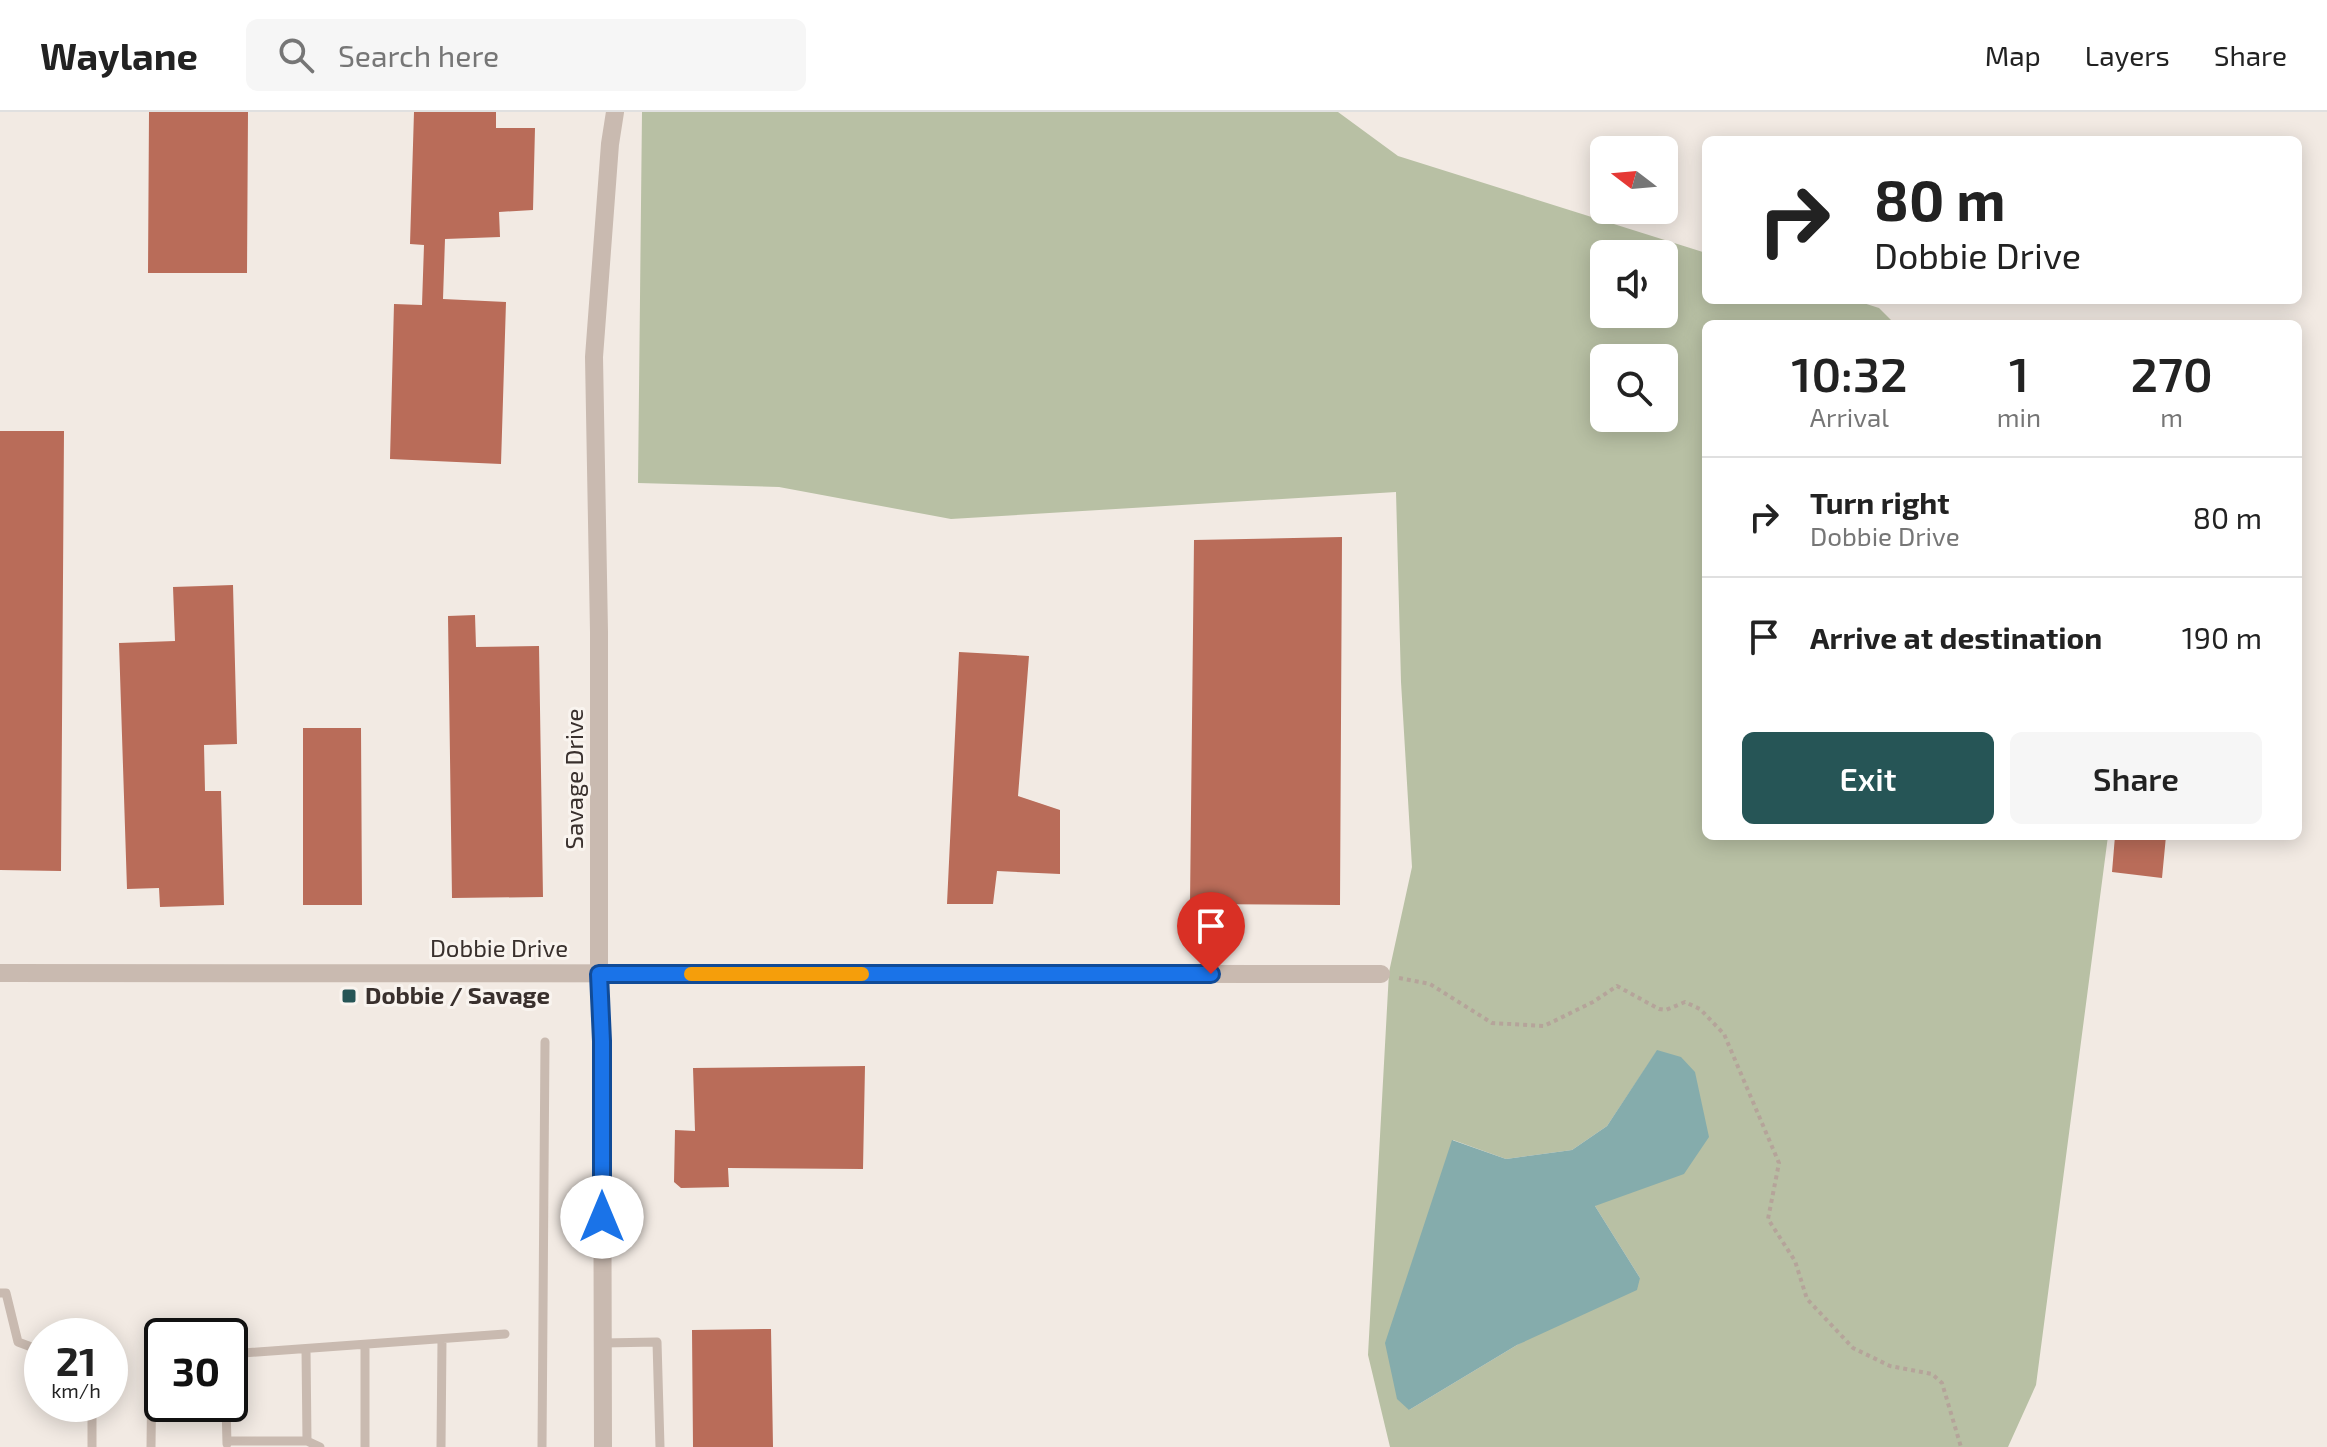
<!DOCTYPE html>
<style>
body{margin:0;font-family:"Exo 2",sans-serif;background:#f6f6f6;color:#222;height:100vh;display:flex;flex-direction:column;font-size:30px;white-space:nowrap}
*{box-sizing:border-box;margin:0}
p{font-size:26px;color:#767676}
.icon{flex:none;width:44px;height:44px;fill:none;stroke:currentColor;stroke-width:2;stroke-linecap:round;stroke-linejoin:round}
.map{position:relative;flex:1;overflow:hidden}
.sheet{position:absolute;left:1702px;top:208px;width:600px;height:520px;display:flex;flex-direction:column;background:#fff;border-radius:12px;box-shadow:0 4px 20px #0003}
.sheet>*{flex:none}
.banner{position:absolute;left:1702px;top:24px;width:600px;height:168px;border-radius:12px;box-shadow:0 4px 20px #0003;background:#fff;color:#222;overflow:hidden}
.needle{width:52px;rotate:286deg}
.tools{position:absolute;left:1590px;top:24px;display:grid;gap:16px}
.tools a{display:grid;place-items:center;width:88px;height:88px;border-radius:12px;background:#fff;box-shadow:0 4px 20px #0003;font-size:40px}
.speed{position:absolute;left:24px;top:1206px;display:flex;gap:16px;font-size:40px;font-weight:700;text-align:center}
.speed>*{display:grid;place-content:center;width:104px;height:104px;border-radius:50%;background:#fff;box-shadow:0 4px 20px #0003;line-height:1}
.speed small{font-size:20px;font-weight:400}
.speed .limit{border:4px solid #111;border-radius:12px;background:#fff;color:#111}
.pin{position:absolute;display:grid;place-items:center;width:68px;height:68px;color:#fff;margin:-82px -34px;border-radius:50% 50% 50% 0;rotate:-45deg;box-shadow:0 0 8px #0007}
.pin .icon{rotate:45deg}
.me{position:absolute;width:88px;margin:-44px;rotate:0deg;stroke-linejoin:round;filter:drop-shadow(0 0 6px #0008)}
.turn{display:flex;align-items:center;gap:28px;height:168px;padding:0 40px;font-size:36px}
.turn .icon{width:104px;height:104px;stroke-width:2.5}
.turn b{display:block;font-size:56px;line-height:68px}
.eta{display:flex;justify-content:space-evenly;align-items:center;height:136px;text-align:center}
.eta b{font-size:48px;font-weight:600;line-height:56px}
.cta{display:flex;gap:16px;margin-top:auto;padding:16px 40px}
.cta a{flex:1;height:92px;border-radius:12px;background:#265556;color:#fff;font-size:32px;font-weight:600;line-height:92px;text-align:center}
.cta a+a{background:#f6f6f6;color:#222}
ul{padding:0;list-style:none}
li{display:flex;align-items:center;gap:24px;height:120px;padding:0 40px;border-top:2px solid #e0e0e0}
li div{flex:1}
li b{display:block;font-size:30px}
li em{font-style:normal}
header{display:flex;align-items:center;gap:48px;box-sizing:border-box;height:112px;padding:0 40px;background:#fff;border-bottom:2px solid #e0e0e0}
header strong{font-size:38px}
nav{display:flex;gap:44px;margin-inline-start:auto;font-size:28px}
.search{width:560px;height:72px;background:#f6f6f6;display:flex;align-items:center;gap:20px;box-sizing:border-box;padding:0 28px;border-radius:12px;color:#767676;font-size:30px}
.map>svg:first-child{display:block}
.green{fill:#b8c0a4;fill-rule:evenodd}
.water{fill:#85acac}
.building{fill:#b96c59}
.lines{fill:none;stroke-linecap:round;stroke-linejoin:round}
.path{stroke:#b5a49a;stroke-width:4;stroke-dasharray:4 4;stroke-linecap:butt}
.lane{stroke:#c9bab0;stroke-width:9}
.street{stroke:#c9bab0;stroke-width:18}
.route-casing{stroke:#114b97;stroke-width:20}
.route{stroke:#1a73e8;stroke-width:14}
.slow{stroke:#f59e0b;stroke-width:14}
.poi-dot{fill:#265556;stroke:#f9f4ef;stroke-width:3}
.labels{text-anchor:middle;stroke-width:6;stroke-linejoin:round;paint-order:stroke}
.street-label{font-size:24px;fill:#39302d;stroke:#f9f4ef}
.poi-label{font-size:24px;font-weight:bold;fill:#39302d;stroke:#f9f4ef;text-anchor:start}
</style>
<header>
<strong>Waylane</strong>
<div class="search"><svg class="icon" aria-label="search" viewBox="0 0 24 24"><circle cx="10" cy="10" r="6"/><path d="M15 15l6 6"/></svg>Search here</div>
<nav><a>Map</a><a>Layers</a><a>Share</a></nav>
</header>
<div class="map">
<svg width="2327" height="1335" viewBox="0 0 2327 1335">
<rect width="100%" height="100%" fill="#f2eae3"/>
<path class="green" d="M642 0H1338L1398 44 1706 141V188H1854L1879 196 1895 212H1706V724H2108L2036 1273 2008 1335H1390L1368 1243 1389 860 1412 755 1401 570 1396 380 951 407 779 375 638 371ZM1604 142H1664V202H1604ZM1604 246H1664V306H1604ZM1657 939 1595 1094 1640 1166 1517 1233 1409 1298 1453 1028 1506 1047 1572 1038 1607 1014Z"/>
<path class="water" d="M1657 938 1681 945 1695 960 1709 1025 1684 1062 1595 1094 1640 1166 1637 1178 1517 1233 1409 1298 1397 1287 1385 1231 1452 1028 1506 1047 1572 1038 1607 1014Z"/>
<path class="building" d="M149 0H248L247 161H148Z
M414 0H496V16H535L533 98 499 100 500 125 445 127 443 187 506 190 501 352 390 347 394 192 422 193 424 133 410 132Z
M0 319H64L61 759 0 758Z
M1342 425 1340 793 1190 792 1194 428Z
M233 473 237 632 204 633 205 679H221L224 793 160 795 159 776 127 777 119 531 175 529 173 475Z
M475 503 476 535 539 534 543 785 452 786 448 504Z
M959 540 1029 544 1018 684 1060 698V762L997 759 993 792H947Z
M303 616H361L362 793H303Z
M2115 724H2166L2162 766 2112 760Z
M865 954 863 1057 728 1056 729 1075 681 1076 674 1070 675 1018 695 1019 693 956Z
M771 1217 773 1335H693L692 1218Z"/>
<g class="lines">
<path class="path" d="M1399 866 1430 872 1492 911 1544 914 1593 890 1617 874 1659 897 1666 898 1685 890 1700 897 1724 922 1779 1051 1768 1107 1795 1149 1807 1187 1853 1236 1890 1254 1932 1262 1942 1271 1961 1335"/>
<path class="lane" d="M0 1181H6L18 1230 42 1239
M603 1231 657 1230 660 1335
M230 1242 505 1222
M92 1292V1335
M226 1292 227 1332
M227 1329H307L306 1237
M307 1329 320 1335
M151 1335 152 1247 162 1246
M365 1335V1233
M441 1335 442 1228
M542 1335 545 930"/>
<path class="street" d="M0 861 1381 862
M603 1335 602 929 599 862V520L594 245 610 32 615 0"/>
</g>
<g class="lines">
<g class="route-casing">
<path id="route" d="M602 1105V929L599 862H1211"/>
</g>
<use href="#route" class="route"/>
<path class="slow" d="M691 862H862"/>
</g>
<rect class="poi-dot" x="341" y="876" width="16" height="16" rx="4"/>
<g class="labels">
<g class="street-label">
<text transform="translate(575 667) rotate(-90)" y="8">Savage Drive</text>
<text x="499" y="845">Dobbie Drive</text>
</g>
<g class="poi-label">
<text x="365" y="892">Dobbie / Savage</text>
</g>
</g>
</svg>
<div class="tools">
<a><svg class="needle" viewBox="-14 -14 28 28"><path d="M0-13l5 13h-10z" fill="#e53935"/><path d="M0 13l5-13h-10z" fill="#767676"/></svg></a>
<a><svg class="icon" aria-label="sound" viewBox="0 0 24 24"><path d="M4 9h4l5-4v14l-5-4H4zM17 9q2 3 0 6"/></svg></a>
<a><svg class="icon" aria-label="search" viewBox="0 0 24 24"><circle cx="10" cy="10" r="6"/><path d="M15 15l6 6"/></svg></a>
</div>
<div class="speed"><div>21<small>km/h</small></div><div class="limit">30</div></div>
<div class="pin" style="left:1211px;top:862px;background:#d93025"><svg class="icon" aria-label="arrive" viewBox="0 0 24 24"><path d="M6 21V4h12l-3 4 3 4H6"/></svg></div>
<svg class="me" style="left:602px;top:1105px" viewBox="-20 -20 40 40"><circle r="19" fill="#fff"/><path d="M0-13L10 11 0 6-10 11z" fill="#1a73e8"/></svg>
<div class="banner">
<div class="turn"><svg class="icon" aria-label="right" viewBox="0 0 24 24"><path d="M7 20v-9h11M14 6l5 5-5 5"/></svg><div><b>80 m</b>Dobbie Drive</div></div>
</div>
<section class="sheet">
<div class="eta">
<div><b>10:32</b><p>Arrival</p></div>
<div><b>1</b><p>min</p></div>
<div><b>270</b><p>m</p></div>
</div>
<ul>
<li><svg class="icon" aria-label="right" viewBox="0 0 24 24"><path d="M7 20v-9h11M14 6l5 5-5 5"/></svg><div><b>Turn right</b><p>Dobbie Drive</p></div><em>80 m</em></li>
<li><svg class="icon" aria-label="arrive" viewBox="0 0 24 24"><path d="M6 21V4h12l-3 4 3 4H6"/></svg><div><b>Arrive at destination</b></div><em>190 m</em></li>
</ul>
<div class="cta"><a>Exit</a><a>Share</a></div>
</section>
</div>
